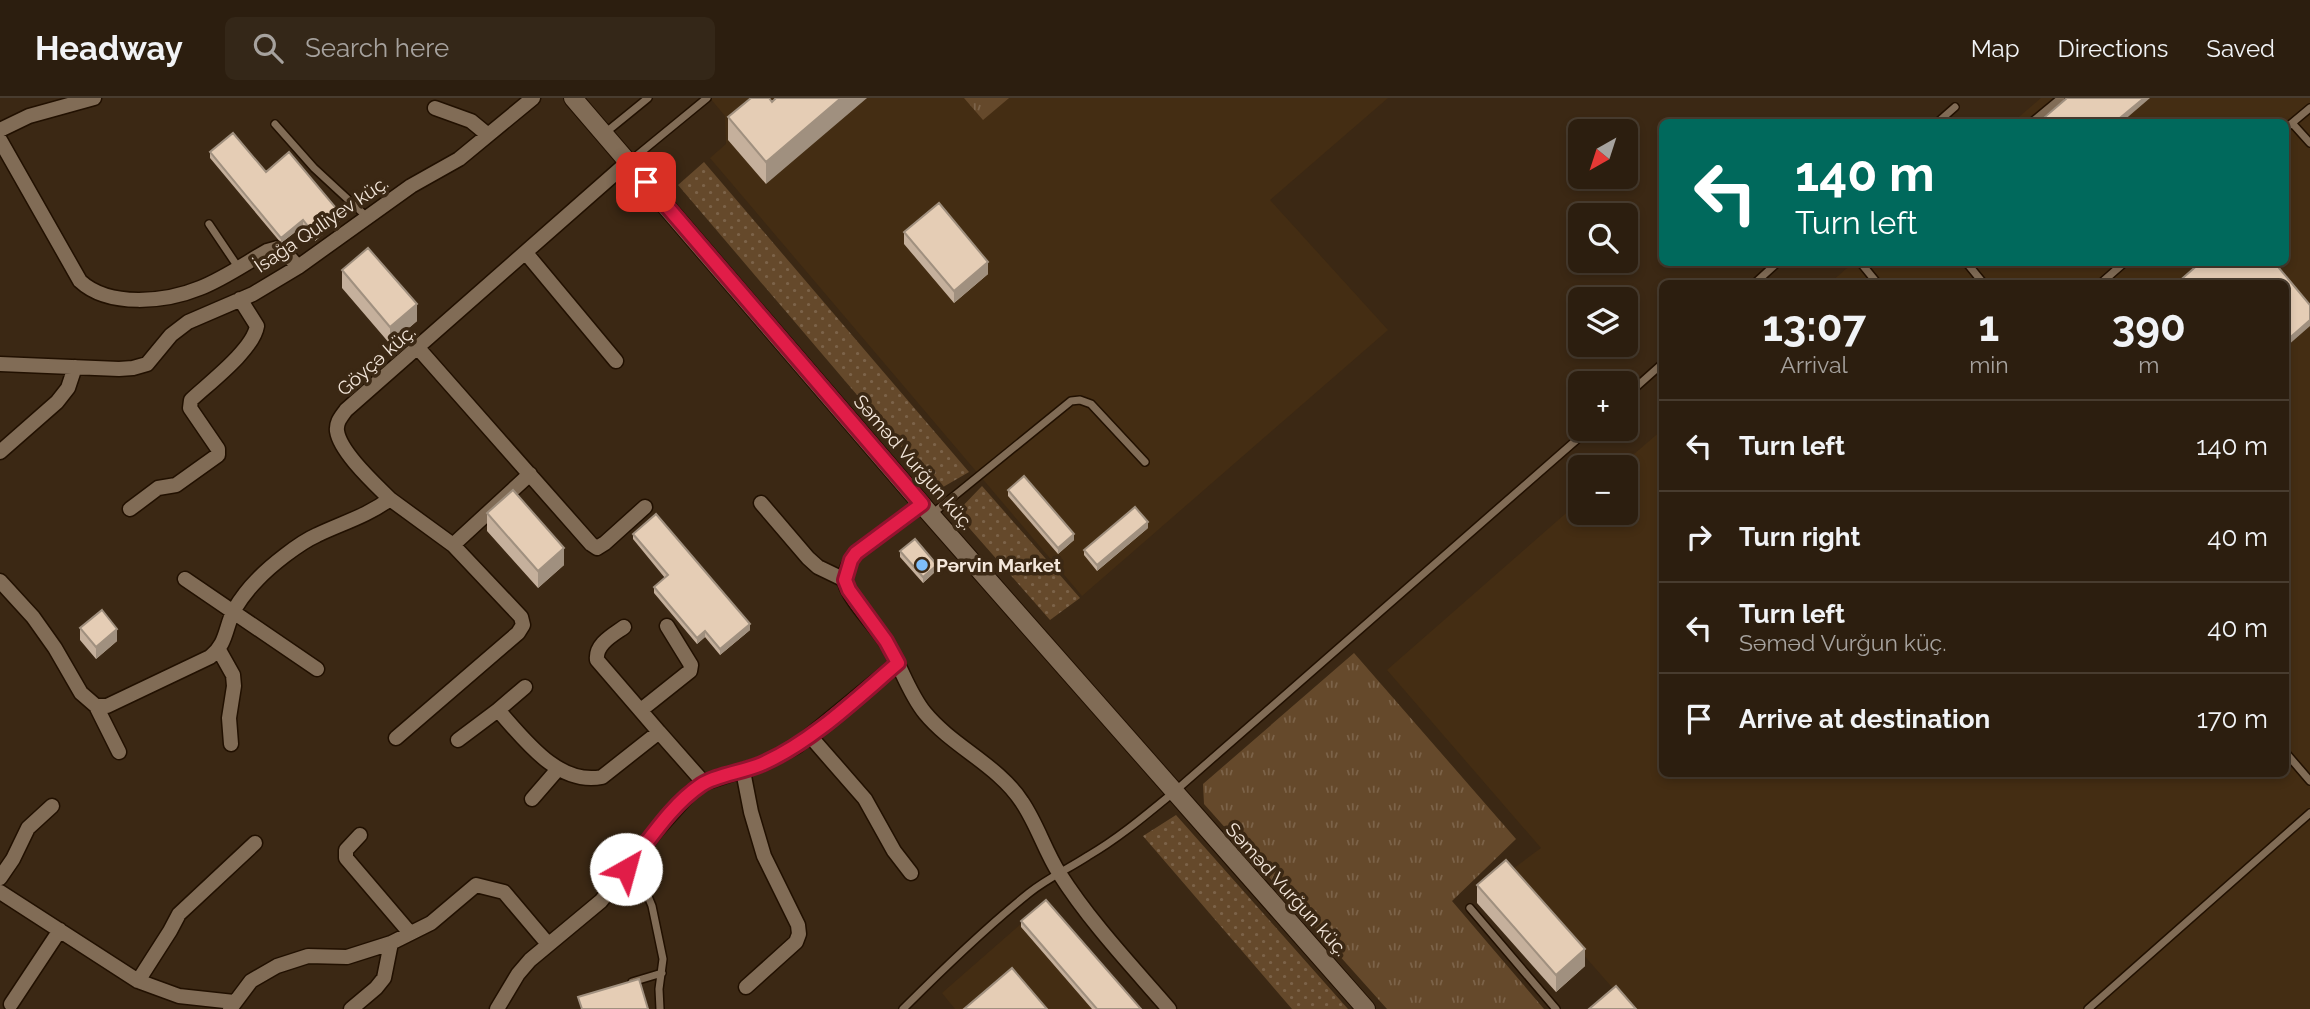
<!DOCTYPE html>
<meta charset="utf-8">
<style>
body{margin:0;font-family:Raleway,sans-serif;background:#342718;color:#f1f3f6;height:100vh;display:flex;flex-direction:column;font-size:26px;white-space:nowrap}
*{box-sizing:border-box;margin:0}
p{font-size:23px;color:#a6a29e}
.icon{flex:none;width:38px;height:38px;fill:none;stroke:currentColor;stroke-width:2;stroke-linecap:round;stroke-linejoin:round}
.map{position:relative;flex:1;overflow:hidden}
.sheet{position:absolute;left:1659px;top:182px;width:630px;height:497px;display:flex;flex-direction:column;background:#2c1e0f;border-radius:10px;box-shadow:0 4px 10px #0003,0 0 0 2px #483c2f}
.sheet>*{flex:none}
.hud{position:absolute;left:1659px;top:21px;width:630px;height:147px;border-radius:10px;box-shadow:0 4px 10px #0003,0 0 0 2px #483c2f;background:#00695c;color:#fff;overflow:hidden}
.needle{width:46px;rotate:219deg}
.tools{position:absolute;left:1568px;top:21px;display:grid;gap:14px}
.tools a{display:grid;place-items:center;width:70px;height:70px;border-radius:10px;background:#2c1e0f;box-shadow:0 4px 10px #0003,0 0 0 2px #483c2f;font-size:35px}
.pin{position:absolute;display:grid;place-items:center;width:60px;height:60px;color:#fff;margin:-30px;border-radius:14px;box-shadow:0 4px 10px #0006}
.me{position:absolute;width:77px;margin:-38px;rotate:38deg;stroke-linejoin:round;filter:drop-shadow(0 0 5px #0008)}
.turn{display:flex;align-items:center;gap:24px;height:147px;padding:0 21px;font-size:32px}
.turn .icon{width:91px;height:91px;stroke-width:2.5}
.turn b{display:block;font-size:49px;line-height:60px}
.eta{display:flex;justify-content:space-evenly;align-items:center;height:119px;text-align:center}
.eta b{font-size:42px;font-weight:700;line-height:49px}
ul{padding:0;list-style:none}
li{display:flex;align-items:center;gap:21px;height:91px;padding:0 21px;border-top:2px solid #483c2f}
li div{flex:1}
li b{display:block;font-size:26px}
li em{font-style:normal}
header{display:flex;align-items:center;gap:42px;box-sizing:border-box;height:98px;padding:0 35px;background:#2c1e0f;border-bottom:2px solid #483c2f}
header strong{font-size:33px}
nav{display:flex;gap:38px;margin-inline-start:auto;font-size:24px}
.search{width:490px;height:63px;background:#342718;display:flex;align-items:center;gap:18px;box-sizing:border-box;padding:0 24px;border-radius:10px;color:#a6a29e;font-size:26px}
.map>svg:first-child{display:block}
.built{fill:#442d13}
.grass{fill:url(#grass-dots)}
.park{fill:url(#park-tufts)}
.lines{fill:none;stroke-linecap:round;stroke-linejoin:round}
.lane-casing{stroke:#211000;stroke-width:10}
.street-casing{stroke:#211000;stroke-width:17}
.secondary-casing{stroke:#211000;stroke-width:20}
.lane{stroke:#816c56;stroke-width:7}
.street{stroke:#816c56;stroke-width:14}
.secondary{stroke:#816c56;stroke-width:18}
.wall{fill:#c5b09c}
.shaded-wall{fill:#a0907f}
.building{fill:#e5cdb5;stroke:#a0907f;stroke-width:2}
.route-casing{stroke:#92132f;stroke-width:18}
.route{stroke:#e11d48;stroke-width:12}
.poi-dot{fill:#7ebdf9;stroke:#3b2814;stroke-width:2.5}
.labels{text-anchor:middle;stroke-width:7;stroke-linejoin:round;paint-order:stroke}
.street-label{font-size:19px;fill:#f4e7db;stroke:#3b2814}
.poi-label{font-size:19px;font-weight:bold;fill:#f4e7db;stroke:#3b2814;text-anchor:start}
</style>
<header>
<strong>Headway</strong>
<div class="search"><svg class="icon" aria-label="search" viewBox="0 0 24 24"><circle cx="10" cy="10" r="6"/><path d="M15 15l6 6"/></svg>Search here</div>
<nav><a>Map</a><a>Directions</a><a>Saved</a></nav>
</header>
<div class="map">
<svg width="2310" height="911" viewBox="0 0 2310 911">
<defs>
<pattern id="grass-dots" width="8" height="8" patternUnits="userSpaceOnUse" patternTransform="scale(1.75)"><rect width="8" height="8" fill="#65492b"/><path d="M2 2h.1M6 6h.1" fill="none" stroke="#7c6349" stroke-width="1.8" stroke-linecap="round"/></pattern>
<pattern id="park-tufts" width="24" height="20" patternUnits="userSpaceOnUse" patternTransform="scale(1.75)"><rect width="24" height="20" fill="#65492b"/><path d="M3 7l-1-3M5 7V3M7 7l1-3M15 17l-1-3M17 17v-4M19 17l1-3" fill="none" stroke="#7c6349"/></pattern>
</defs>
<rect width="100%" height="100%" fill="#3b2814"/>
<path class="built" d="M710 0H1388L1270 102 1388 232 1082 498 710 60 726 46 725 18Z
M2041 0H2310V911H1631L1510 773 1541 750 1387 572 1580 403V415H1626V369H1619L1662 332V676H2286V186L1830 185 1854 164H2286V24H2013Z
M1046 804 1139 911H955L942 895Z"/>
<path class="grass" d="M704 64 969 374 938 392 678 87Z
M982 388 1080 500 1050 522 956 415Z
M1176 717 1348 911H1292L1143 738Z"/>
<path class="park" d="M964 0H1009L983 22Z
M1354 555 1516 741 1452 803 1544 911H1387L1204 706 1203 686Z"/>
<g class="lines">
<g class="lane-casing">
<path id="lane" d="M1938 24 1955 9
M2032 24 2061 0
M2292 25 2310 45
M275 26 314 70 367 119
M2286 30 2310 10
M605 35 648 0
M629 64 707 0
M209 126 238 169
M1860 164 1878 186
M1966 164 1984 186
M1754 186 1778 164
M2100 186 2125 164
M1626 298 1662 266
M932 416 1071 303 1080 302 1091 306 1145 364
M2286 655 2310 683
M626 771 645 791 652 808 663 861 659 891 660 911
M1470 810 1556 911
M632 884 662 875
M903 911C943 871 984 831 1029 795 1048 780 1068 771 1088 758 1119 740 1146 717 1174 694L1589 331
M2088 911 2310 715"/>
</g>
<g class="street-casing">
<path id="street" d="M435 10 471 23 488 37
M0 32 29 18 94 0
M0 42 80 183C109 210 166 204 200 190 223 181 246 165 267 153L278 150 285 154 298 169
M526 155 616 263
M418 250 591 446 597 450 605 445 645 409
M0 266 119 271 133 270 147 266 171 237 188 224 253 196 298 169 411 88 459 61 533 0
M0 354 57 304 68 290 75 269
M390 401 453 447 521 519 523 527 518 535 396 640
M761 405 808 460 818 469 845 482
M922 406 856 455C850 463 844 474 845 484 849 501 874 526 884 541 900 564 907 593 925 615 953 649 998 667 1022 704 1037 726 1045 753 1059 775 1090 824 1131 867 1169 911
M130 411 158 390 176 387 218 357V351L190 310 191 302C209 285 253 252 257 228L240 201
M453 447 530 376
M185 481 317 571
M0 483 33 519 55 550 81 595 96 608H107L210 559C227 546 225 530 234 512 240 502 248 491 257 482 270 468 299 445 317 437 342 425 367 418 390 401 375 386 340 354 337 333 336 324 341 319 346 312L628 64
M624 529C613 537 595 546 597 562L659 634
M219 552 233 577 234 588 229 620 231 646
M96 608 119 654
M498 612 525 589
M641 612 690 573 691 567 667 528
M810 638 865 701 894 753 911 775
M458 642 498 612C524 641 558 688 602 679L659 634 704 685
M743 673 751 714 764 758 798 827 799 836 796 844 746 889
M532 701 558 671
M360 737 346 752V760L410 835
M0 780 13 761 28 730 52 708
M0 794 138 883 179 898 234 904
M138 883 170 833 179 816 255 745
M11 906 60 832
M230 911 251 883 277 868 308 858 347 859 391 845
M351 911 376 890 384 880 391 845 431 825 476 787 504 794 548 846
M497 911 518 876 530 862 601 803 657 732 691 694 704 685 765 665 797 648 898 565"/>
</g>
<g class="secondary-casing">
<path id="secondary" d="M573 0 931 417 1366 911"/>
</g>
<use href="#lane" class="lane"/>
<use href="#street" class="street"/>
<use href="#secondary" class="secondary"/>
</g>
<path class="wall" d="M769 0 766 86 728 42V19Z
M210 54 266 74 341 122 315 143 303 128 281 145 210 60Z
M904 134 988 176 954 205 904 146Z
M342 172 417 223 390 246 342 190Z
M1008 392 1074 442 1058 456 1008 398Z
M487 415 564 467 538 490 487 433Z
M1148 430 1097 473 1084 457V452Z
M633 436 750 532 720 557 705 539 697 546 654 495V489L665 480 633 441Z
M900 453 937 472 923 485 900 459Z
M80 530 117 543 96 561 80 542Z
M1477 787 1585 868 1556 894 1477 805Z
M1021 823 1141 911H1092L1021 829Z"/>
<path class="shaded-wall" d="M841 0H867L766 86V64Z
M2144 0H2150L2122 24H2115Z
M341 116V122L315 143V137Z
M303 122V128L281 145V140Z
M988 164V176L954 205V193Z
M417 206V223L390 246V229Z
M2310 222V228L2286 249V243Z
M1148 424V430L1097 473V467Z
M1074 436V442L1058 456V450Z
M564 450V467L538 490V473Z
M937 467V472L923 485V479Z
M750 526V532L720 557V551Z
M117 531V543L96 561V549Z
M705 533V539L697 546V540Z
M1585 851V868L1556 894V877Z"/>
<path class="building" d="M751 0H769L772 4 776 0H841L766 64 728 19Z
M2067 0H2144L2115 24H2039Z
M233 35 266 74 289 54 341 116 315 137 303 122 281 140 210 54Z
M939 105 988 164 954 193 904 134Z
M368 150 417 206 390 229 342 172Z
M2201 164H2274L2310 207V222L2286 243V186H2176Z
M1024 378 1074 436 1058 450 1008 392Z
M513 392 564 450 538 473 487 415Z
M1135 409 1148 424 1097 467 1084 452Z
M656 416 750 526 720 551 705 533 697 540 654 489 668 477 633 436Z
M915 441 937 467 923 479 900 453Z
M102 512 117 531 96 549 80 530Z
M1506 762 1585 851 1556 877 1477 787Z
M1046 802 1141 911H1097L1021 823Z
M1012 870 1047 911H964Z
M639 881 648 911H582L578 899Z
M1616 888 1636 911H1589Z"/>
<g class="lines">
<g class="route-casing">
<path id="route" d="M626 771C649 743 670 708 701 687 717 676 747 674 766 664 814 642 858 599 898 565L886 543 849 492 845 482 851 462 856 455 922 406 646 84"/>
</g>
<use href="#route" class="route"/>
</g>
<circle class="poi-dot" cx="922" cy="467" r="7"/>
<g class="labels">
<g class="street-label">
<text transform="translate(321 126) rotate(-34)" y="7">İsağa Quliyev küç.</text>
<text transform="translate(376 262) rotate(-41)" y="7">Göyçə küç.</text>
<text transform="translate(914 364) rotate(49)" y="7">Səməd Vurğun küç.</text>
<text transform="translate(1287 791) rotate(48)" y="7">Səməd Vurğun küç.</text>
</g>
<g class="poi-label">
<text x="936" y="474">Pərvin Market</text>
</g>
</g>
</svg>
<div class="tools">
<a><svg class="needle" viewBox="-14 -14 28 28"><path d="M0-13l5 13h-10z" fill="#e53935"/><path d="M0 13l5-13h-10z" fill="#a6a29e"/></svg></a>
<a><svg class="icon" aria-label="search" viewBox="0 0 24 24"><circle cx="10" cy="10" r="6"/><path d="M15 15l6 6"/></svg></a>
<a><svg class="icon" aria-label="layers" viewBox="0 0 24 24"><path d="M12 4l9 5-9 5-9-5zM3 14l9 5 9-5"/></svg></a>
<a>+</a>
<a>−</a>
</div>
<div class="pin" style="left:646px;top:84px;background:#d93025"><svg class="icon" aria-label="arrive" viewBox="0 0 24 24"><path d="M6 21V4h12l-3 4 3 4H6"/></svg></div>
<svg class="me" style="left:626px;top:771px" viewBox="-20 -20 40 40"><circle r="19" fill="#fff"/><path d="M0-13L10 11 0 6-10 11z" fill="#e11d48"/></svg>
<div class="hud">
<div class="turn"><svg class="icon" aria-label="left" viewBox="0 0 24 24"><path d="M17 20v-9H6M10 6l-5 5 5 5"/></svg><div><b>140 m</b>Turn left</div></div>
</div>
<section class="sheet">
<div class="eta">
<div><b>13:07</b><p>Arrival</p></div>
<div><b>1</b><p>min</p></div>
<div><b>390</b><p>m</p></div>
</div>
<ul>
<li><svg class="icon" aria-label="left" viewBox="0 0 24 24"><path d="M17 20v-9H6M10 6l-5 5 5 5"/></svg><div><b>Turn left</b></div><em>140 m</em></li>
<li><svg class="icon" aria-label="right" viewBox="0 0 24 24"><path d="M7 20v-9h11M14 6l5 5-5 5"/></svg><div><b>Turn right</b></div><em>40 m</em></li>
<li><svg class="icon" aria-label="left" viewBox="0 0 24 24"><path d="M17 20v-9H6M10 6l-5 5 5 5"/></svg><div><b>Turn left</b><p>Səməd Vurğun küç.</p></div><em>40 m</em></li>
<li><svg class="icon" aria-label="arrive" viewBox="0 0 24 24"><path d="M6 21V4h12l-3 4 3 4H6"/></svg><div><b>Arrive at destination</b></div><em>170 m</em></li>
</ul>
</section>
</div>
